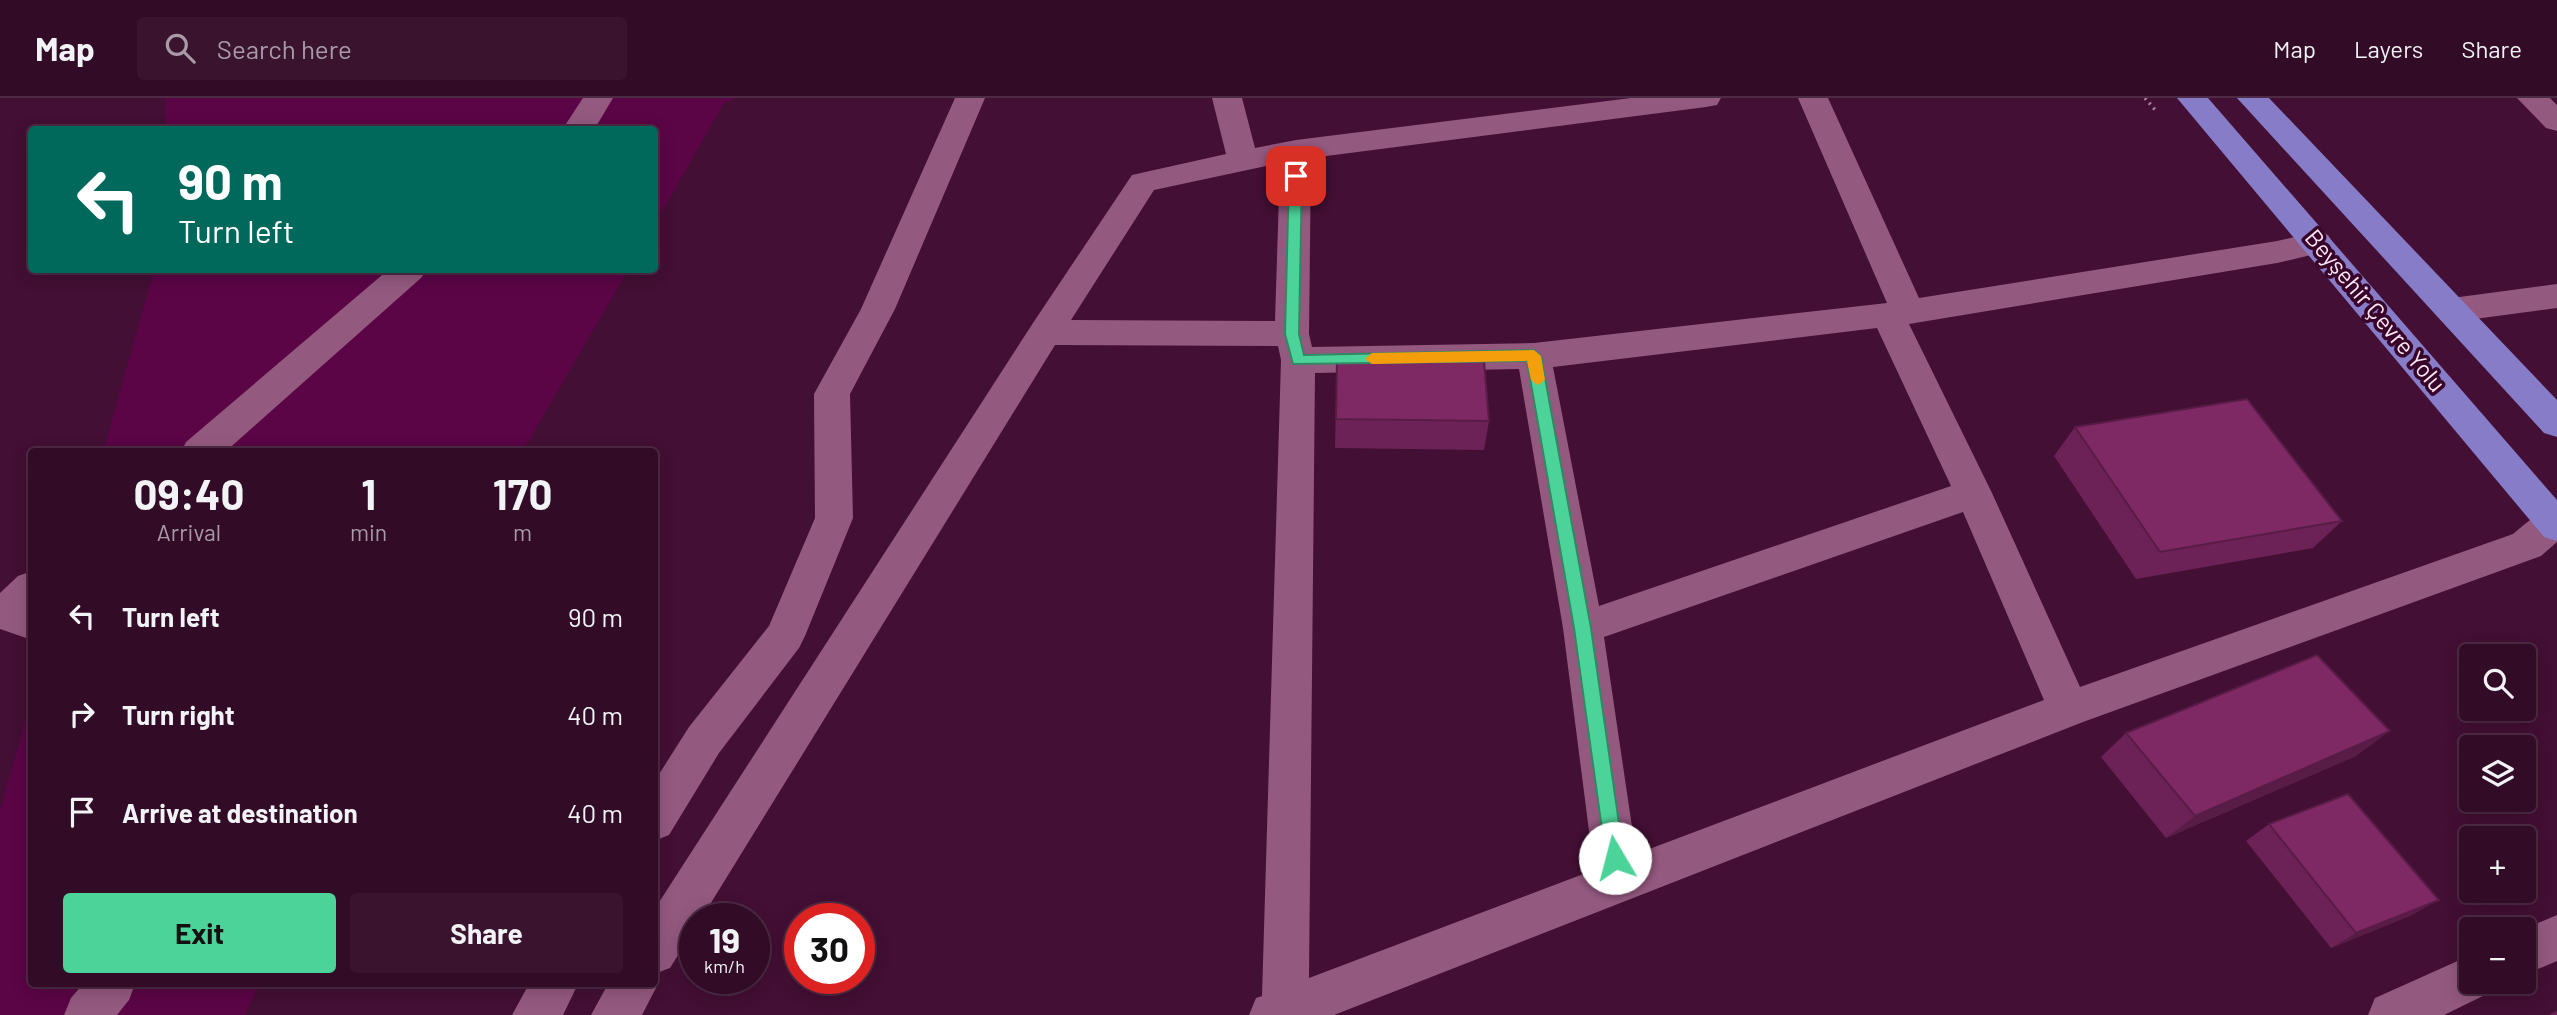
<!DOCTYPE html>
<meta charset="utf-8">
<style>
body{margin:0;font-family:Barlow,sans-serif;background:#3a142f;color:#f1f3f6;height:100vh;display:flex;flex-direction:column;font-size:26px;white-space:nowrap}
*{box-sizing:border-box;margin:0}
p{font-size:23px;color:#a89ba7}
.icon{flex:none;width:38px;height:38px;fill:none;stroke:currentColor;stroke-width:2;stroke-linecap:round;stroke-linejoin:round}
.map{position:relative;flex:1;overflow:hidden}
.sheet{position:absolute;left:28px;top:350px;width:630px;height:539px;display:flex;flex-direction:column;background:#320b27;border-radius:7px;box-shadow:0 4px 18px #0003,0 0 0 2px #4d2b44}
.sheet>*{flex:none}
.hud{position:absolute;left:28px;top:28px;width:630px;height:147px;border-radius:7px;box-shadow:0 4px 18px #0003,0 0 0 2px #4d2b44;background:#00695c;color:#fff;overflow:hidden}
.controls{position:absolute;left:2459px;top:546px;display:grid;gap:14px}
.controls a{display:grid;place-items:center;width:77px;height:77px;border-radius:7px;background:#320b27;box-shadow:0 4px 18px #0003,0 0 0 2px #4d2b44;font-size:35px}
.speed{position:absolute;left:679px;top:805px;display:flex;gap:14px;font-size:35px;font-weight:700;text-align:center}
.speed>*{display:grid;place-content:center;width:91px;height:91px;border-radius:50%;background:#320b27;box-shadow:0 4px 18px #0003,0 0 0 2px #4d2b44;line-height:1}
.speed small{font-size:18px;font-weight:400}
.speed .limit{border:10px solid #d22;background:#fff;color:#111}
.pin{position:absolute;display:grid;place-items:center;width:60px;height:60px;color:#fff;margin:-30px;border-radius:14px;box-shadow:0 4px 10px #0006}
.me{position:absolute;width:77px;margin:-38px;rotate:352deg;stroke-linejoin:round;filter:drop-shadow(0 0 5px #0008)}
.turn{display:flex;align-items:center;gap:24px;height:147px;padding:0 35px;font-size:32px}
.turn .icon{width:91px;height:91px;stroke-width:2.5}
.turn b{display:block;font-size:49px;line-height:60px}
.eta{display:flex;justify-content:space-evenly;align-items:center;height:119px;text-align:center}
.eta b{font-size:42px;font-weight:700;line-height:49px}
.button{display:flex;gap:14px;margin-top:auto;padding:14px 35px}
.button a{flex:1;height:80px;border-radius:7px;background:#4cd39a;color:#111;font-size:28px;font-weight:700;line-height:80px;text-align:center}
.button a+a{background:#3a142f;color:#f1f3f6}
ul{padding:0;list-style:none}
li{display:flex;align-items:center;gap:21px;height:98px;padding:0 35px}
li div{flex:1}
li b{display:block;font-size:26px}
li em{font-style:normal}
header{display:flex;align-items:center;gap:42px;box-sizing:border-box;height:98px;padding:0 35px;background:#320b27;border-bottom:2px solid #4d2b44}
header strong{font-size:33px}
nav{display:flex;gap:38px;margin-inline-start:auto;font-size:24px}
.search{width:490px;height:63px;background:#3a142f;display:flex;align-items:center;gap:18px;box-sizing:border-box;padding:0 24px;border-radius:7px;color:#a89ba7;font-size:26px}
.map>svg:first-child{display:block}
.green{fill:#5b0546}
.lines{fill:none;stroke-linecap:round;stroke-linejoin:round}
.path{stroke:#a8859c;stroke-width:3.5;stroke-dasharray:2 4.5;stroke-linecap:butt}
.minor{fill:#94597f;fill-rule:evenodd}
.tertiary{fill:#94597f;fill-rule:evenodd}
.trunk{fill:#877cc7;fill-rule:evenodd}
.wall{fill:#6c2256}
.shaded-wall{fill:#581c46}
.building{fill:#7e2864;stroke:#581c46;stroke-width:2}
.route{fill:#4cd39a;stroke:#318964;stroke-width:2}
.slow{fill:#f59e0b}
.labels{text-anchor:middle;stroke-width:7;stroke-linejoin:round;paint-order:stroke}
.street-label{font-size:24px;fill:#fce7f3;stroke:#38042a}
</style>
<header>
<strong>Map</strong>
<div class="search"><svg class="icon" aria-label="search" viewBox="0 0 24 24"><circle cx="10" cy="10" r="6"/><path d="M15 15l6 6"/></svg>Search here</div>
<nav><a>Map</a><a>Layers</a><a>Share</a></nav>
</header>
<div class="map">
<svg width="2557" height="917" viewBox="0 0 2557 917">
<rect width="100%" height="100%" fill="#430f34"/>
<path class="green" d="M166 0H737L724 5 655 126 654 32 166 31Z
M154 172H628L523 353 103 354Z
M31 603 32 886H259L245 917H0V713Z"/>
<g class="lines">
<path class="path" d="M2145 0 2156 13"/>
<path class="minor" d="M1212 0H1242L1255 50 1296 42 1631 0H1721L1717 7 1706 9 1311 60 1309 236 1312 249 1534 245 1887 205 1798 0H1828L1919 200 2277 143 2317 134 2328 137 2333 145 2328 153 2277 165 1909 226 1992 395 2080 589 2513 436C2527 425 2540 411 2557 411V444L2541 458 2083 624 1334 917H1249L1256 900 1262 898 1281 262 1278 248 1055 247 701 821H695V830L670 870 654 876V812L1033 225 1132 77 1226 56ZM1280 65 1275 223 1071 222 1154 92ZM1877 230 1951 388 1599 508 1553 269ZM1519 271 1563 530 1594 772 1309 880 1315 275ZM1963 414 2044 602 1636 756 1604 539Z
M2517 0H2550L2557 7V33L2546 30Z
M2557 186V210L2452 224 2440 221 2435 212 2440 203 2452 200Z
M2557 817V863L2524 877V831Z
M2471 857V884H2493L2487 896 2444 917H2368L2375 900Z
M654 877 658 886 642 917H591L608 886H654Z"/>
<path class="tertiary" d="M583 0H613L594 32H562Z
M955 0H985L895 211 850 296 853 420 805 538 799 550 719 655 669 737 654 743V684L689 629 769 528 815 420 814 296 861 211Z
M388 172H426L421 180 225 354H181L186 344Z
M32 473V542L0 531V495L18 478Z
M83 886H135L129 902 117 917H64L71 900Z
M529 886H578L563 917H512Z"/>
<path class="trunk" d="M2177 0H2208L2557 402V443L2544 439Z
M2237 0H2269L2557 302V339L2544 335Z"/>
</g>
<path class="wall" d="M1337 261 1489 323 1484 352 1335 350Z
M2075 329 2342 423 2313 450 2136 481 2054 358Z
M2126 635 2356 658 2166 740 2101 659Z
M2269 726 2412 817 2331 850 2246 743Z
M2557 913V917H2549Z"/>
<path class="shaded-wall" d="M2390 633 2356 658 2166 740 2195 718Z
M2439 802 2412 817 2331 850 2356 835Z"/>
<path class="building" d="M1337 261 1484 263 1489 323 1336 321Z
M2247 301 2342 423 2160 454 2075 329Z
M2317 557 2390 633 2195 718 2126 635Z
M2348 696 2439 802 2356 835 2269 726Z"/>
<path class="route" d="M1296 74 1302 78 1299 236 1304 257 1534 252 1541 258 1591 530 1624 760 1621 766 1615 768 1608 766 1606 760 1574 530 1527 263 1293 266 1285 236 1289 78Z"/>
<path class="slow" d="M1534 252 1541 258 1545 282 1538 287 1531 282 1527 263 1372 266 1365 261 1372 255Z"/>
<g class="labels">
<g class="street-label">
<text transform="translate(2375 213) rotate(50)" y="8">Beyşehir Çevre Yolu</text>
</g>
</g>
</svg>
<div class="controls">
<a><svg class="icon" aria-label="search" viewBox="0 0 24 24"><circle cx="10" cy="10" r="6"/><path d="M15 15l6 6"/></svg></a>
<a><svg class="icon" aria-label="layers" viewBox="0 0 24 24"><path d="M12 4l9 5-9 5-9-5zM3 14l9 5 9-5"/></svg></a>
<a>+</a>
<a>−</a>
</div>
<div class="speed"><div>19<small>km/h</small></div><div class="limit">30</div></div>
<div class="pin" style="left:1296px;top:78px;background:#d93025"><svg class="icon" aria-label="arrive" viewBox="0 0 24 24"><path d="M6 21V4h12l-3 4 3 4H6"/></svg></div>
<svg class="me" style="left:1615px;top:760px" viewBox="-20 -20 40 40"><circle r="19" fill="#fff"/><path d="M0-13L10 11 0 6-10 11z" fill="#4cd39a"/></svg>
<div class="hud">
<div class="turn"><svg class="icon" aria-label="left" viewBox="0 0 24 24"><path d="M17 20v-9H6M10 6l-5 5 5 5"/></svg><div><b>90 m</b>Turn left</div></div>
</div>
<section class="sheet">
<div class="eta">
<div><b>09:40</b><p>Arrival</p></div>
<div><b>1</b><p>min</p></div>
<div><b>170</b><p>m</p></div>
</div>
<ul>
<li><svg class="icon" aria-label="left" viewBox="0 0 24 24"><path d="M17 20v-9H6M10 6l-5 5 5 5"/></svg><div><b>Turn left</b></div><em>90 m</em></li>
<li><svg class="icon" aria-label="right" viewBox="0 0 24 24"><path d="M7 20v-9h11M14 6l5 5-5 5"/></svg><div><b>Turn right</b></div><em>40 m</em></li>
<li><svg class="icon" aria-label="arrive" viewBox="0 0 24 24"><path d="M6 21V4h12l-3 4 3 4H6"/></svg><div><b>Arrive at destination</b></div><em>40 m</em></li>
</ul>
<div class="button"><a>Exit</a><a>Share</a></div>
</section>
</div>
